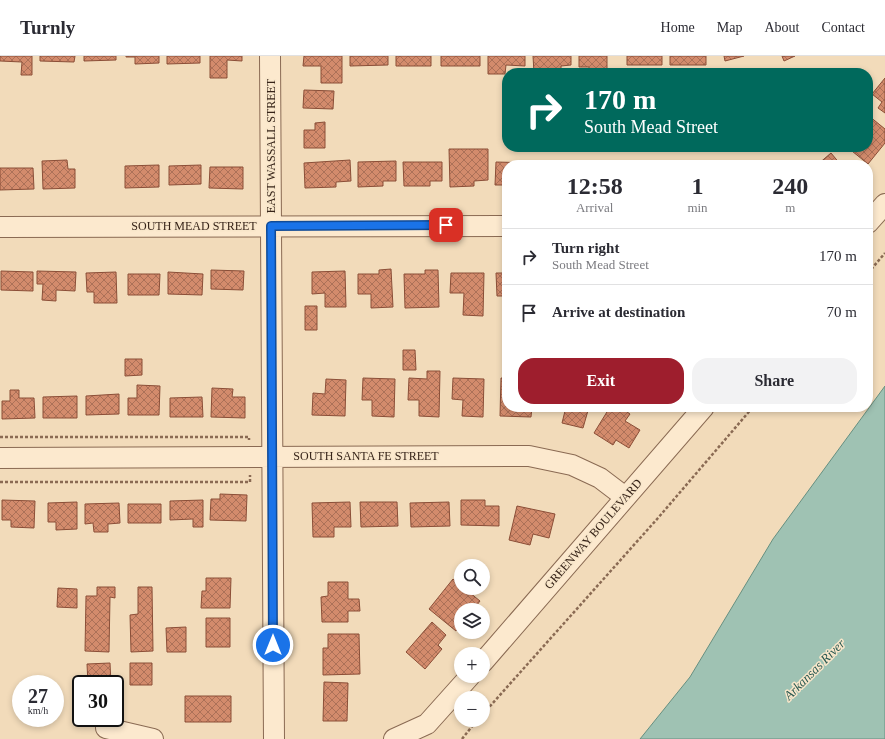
<!DOCTYPE html>
<meta charset="utf-8">
<style>
body{margin:0;font-family:Georgia,serif;background:#f2f2f3;color:#2b2b33;height:100vh;display:flex;flex-direction:column;font-size:15px;white-space:nowrap}
*{box-sizing:border-box;margin:0}
p{font-size:13px;color:#7c7c81}
.icon{flex:none;width:22px;height:22px;fill:none;stroke:currentColor;stroke-width:2;stroke-linecap:round;stroke-linejoin:round}
.map{position:relative;flex:1;overflow:hidden}
.details{position:absolute;left:502px;top:104px;width:371px;height:252px;display:flex;flex-direction:column;background:#fff;border-radius:16px;box-shadow:0 2px 6px #0003}
.details>*{flex:none}
.top-card{position:absolute;left:502px;top:12px;width:371px;height:84px;border-radius:16px;box-shadow:0 2px 6px #0003;background:#00695c;color:#fff;overflow:hidden}
.tools{position:absolute;left:454px;top:503px;display:grid;gap:8px}
.tools a{display:grid;place-items:center;width:36px;height:36px;border-radius:50%;background:#fff;box-shadow:0 2px 6px #0003;font-size:20px}
.speed{position:absolute;left:12px;top:619px;display:flex;gap:8px;font-size:20px;font-weight:700;text-align:center}
.speed>*{display:grid;place-content:center;width:52px;height:52px;border-radius:50%;background:#fff;box-shadow:0 2px 6px #0003;line-height:1}
.speed small{font-size:10px;font-weight:400}
.speed .limit{border:2px solid #111;border-radius:6px;background:#fff;color:#111}
.pin{position:absolute;display:grid;place-items:center;width:34px;height:34px;color:#fff;margin:-17px;border-radius:8px;box-shadow:0 2px 6px #0006}
.me{position:absolute;width:44px;margin:-22px;rotate:0deg;stroke-linejoin:round;filter:drop-shadow(0 0 3px #0008)}
.turn{display:flex;align-items:center;gap:14px;height:84px;padding:0 16px;font-size:18px}
.turn .icon{width:52px;height:52px;stroke-width:2.5}
.turn b{display:block;font-size:28px;line-height:34px}
.eta{display:flex;justify-content:space-evenly;align-items:center;height:68px;text-align:center}
.eta b{font-size:24px;font-weight:600;line-height:28px}
.button{display:flex;gap:8px;margin-top:auto;padding:8px 16px}
.button a{flex:1;height:46px;border-radius:16px;background:#9e1e2d;color:#fff;font-size:16px;font-weight:600;line-height:46px;text-align:center}
.button a+a{background:#f2f2f3;color:#2b2b33}
ul{padding:0;list-style:none}
li{display:flex;align-items:center;gap:12px;height:56px;padding:0 16px;border-top:1px solid #e1e1e2}
li div{flex:1}
li b{display:block;font-size:15px}
li em{font-style:normal}
header{display:flex;align-items:center;gap:24px;box-sizing:border-box;height:56px;padding:0 20px;background:#fff;border-bottom:1px solid #e1e1e2}
header strong{font-size:19px}
nav{display:flex;gap:22px;margin-inline-start:auto;font-size:14px}
.map>svg:first-child{display:block}
.water{fill:#9fc2b3;stroke:#668f80}
.building{fill:url(#building-cross-hatch);stroke:#8b4e37}
.lines{fill:none;stroke-linecap:round;stroke-linejoin:round}
.minor-casing{stroke:#8a6a53;stroke-width:22}
.path{stroke:#8a6a53;stroke-width:2.5;stroke-dasharray:3 2;stroke-linecap:butt}
.minor{stroke:#fce9ce;stroke-width:20}
.route-casing{stroke:#114b97;stroke-width:10}
.route{stroke:#1a73e8;stroke-width:7}
.labels{text-anchor:middle;stroke-width:3;stroke-linejoin:round;paint-order:stroke}
.street-label{font-size:12px;fill:#372419;stroke:#f8e6ca}
.water-label{font-size:13px;font-style:italic;fill:#275850;stroke:#f8e6ca}
</style>
<header>
<strong>Turnly</strong>
<nav><a>Home</a><a>Map</a><a>About</a><a>Contact</a></nav>
</header>
<div class="map">
<svg width="885" height="683" viewBox="0 0 885 683">
<defs>
<pattern id="building-cross-hatch" width="8" height="8" patternUnits="userSpaceOnUse"><rect width="8" height="8" fill="#d38b6c"/><path d="M0 0l8 8M0 8l8-8" fill="none" stroke="#ac7158"/></pattern>
</defs>
<rect width="100%" height="100%" fill="#f2dbba"/>
<path class="water" d="M885 330V683H640L690 621 773 483Z"/>
<path class="building" d="M0 0H32V19H21L22 6 0 5Z
M40 0H75L74 6 40 5Z
M84 0H116V4L84 5Z
M126 0H159V7L135 8V1H126Z
M167 0H200V7L167 8Z
M210 0H242V5L227 4V22H210Z
M304 0H342V27H321V10H303Z
M350 0H388V9L350 10Z
M396 0H431V10H396Z
M441 0H480V10H441Z
M488 0H525V10L506 9 505 18H488Z
M533 0H571V9L561 10V17H534Z
M579 0H607V17H589V11H579Z
M627 0H662V9H627Z
M670 0H706V9H670Z
M724 0H744L725 5Z
M782 0H795L784 5Z
M885 22V57L878 52 882 46 872 38Z
M304 34 334 35 333 53 303 52Z
M869 60 885 73V87L868 108 847 91H868Z
M325 66V92H304V74H315V67Z
M449 93H488V124L474 125V130L450 131Z
M831 97 841 109H817Z
M67 104 68 113H75V132L43 133 42 105Z
M350 104 351 125 336 126V131L305 132 304 107Z
M396 105V125H383V130L358 131V106Z
M580 105V109H541V106Z
M403 106H442V125H430V130H404Z
M496 106 534 107V109H507V129H495Z
M587 106H626V109H587Z
M159 109V131L125 132V110Z
M201 109V128L169 129V110Z
M210 111H243V133L209 132Z
M0 112H33L34 133 0 134Z
M391 213 393 251 371 252V238H358V218H379V214Z
M211 214 244 215 243 234 211 233Z
M425 214H438L439 251 405 252 404 218H425Z
M1 215 33 216V235L1 234Z
M37 215 76 216 75 235 56 234V245L42 244 43 228H37Z
M345 215 346 251H325V237L312 238V216Z
M116 216 117 247H94V236H87L86 217Z
M168 216 203 218 202 239 168 238Z
M451 217H484L483 260 463 259 464 237H450Z
M496 217H507V240H497Z
M128 218H160L159 239H128Z
M305 250H317V274H305Z
M403 294H415L416 314H403Z
M125 303H142V319L125 320Z
M427 315H440L439 361 419 360V344H408L409 322 427 323Z
M363 322 395 323 394 361 372 360V344H362Z
M453 322 484 323 483 361 462 360 463 344 452 343Z
M501 322H507V351H532L531 361 500 360Z
M326 323 346 324 345 360 312 359 313 337 325 338Z
M137 329 160 330 159 359H128V342H137Z
M212 332 233 333 232 341H245V362L211 361Z
M10 334H19V342H34L35 362 2 363V345H10Z
M119 338V358L86 359V340Z
M77 340V362H43V341Z
M202 341 203 361H170V342Z
M566 351H589L583 372 562 367Z
M610 351H620L630 358 625 365 640 374 629 392 616 384 613 389 594 377Z
M220 438 247 439 246 465 210 464 211 443H220Z
M2 444 35 445 34 472 11 471V464H2Z
M203 444V471H193V463L170 464V445Z
M461 444H485V450H499V470L461 469Z
M77 446V473L56 474V466H48V447Z
M350 446 351 471H334V481H313L312 447Z
M360 446H397L398 470 361 471Z
M449 446 450 470 411 471 410 447Z
M119 447 120 467 108 468V476H94L93 467 85 468V448Z
M128 448H161V467H128Z
M517 450 555 458 549 482 533 478 530 489 509 484Z
M206 522H231L230 552H201L202 535H206Z
M453 523 461 530V532H464L480 545 473 554H461V569L456 575 429 553Z
M328 526H348V543H359L360 555H348V566H322L321 541 328 540Z
M97 531H115V542L110 541 109 596 85 595 86 540H97Z
M138 531H152L153 595 131 596 130 559 138 558Z
M58 532 77 533V552L57 551Z
M206 562H230V591H206Z
M432 566 446 579 438 589 442 593 425 613 406 596Z
M186 571V596H167L166 572Z
M328 578H359L360 618 323 619V592H328Z
M110 607 111 628H88L87 608Z
M130 607H152V629H130Z
M324 626 348 627 347 665H323Z
M185 640H231V666H185Z"/>
<g class="lines">
<g class="minor-casing">
<path id="minor" d="M270 0 274 683
M868 167 885 148
M0 171 507 170
M0 402 529 400 572 409 600 422 625 441
M483 606 704 351
M106 672 153 683
M394 683 427 668 470 620"/>
</g>
<path class="path" d="M868 217 885 197
M0 381H249V384
M0 426H250V419
M483 658 658 462 753 351
M462 683 477 664"/>
<use href="#minor" class="minor"/>
</g>
<g class="lines">
<g class="route-casing">
<path id="route" d="M273 589 271 170 446 169"/>
</g>
<use href="#route" class="route"/>
</g>
<g class="labels">
<g class="street-label">
<text transform="translate(271 90) rotate(-90)" y="4">EAST WASSALL STREET</text>
<text x="194" y="174">SOUTH MEAD STREET</text>
<text x="366" y="404">SOUTH SANTA FE STREET</text>
<text transform="translate(593 478) rotate(-49)" y="4">GREENWAY BOULEVARD</text>
</g>
<g class="water-label">
<text transform="translate(814 613) rotate(-45)" y="5">Arkansas River</text>
</g>
</g>
</svg>
<div class="tools">
<a><svg class="icon" aria-label="search" viewBox="0 0 24 24"><circle cx="10" cy="10" r="6"/><path d="M15 15l6 6"/></svg></a>
<a><svg class="icon" aria-label="layers" viewBox="0 0 24 24"><path d="M12 4l9 5-9 5-9-5zM3 14l9 5 9-5"/></svg></a>
<a>+</a>
<a>−</a>
</div>
<div class="speed"><div>27<small>km/h</small></div><div class="limit">30</div></div>
<div class="pin" style="left:446px;top:169px;background:#d93025"><svg class="icon" aria-label="arrive" viewBox="0 0 24 24"><path d="M6 21V4h12l-3 4 3 4H6"/></svg></div>
<svg class="me" style="left:273px;top:589px" viewBox="-20 -20 40 40"><circle r="17" fill="#1a73e8" stroke="#fff" stroke-width="3"/><path d="M0-11L8 9 0 5-8 9z" fill="#fff"/></svg>
<div class="top-card">
<div class="turn"><svg class="icon" aria-label="right" viewBox="0 0 24 24"><path d="M7 20v-9h11M14 6l5 5-5 5"/></svg><div><b>170 m</b>South Mead Street</div></div>
</div>
<section class="details">
<div class="eta">
<div><b>12:58</b><p>Arrival</p></div>
<div><b>1</b><p>min</p></div>
<div><b>240</b><p>m</p></div>
</div>
<ul>
<li><svg class="icon" aria-label="right" viewBox="0 0 24 24"><path d="M7 20v-9h11M14 6l5 5-5 5"/></svg><div><b>Turn right</b><p>South Mead Street</p></div><em>170 m</em></li>
<li><svg class="icon" aria-label="arrive" viewBox="0 0 24 24"><path d="M6 21V4h12l-3 4 3 4H6"/></svg><div><b>Arrive at destination</b></div><em>70 m</em></li>
</ul>
<div class="button"><a>Exit</a><a>Share</a></div>
</section>
</div>
